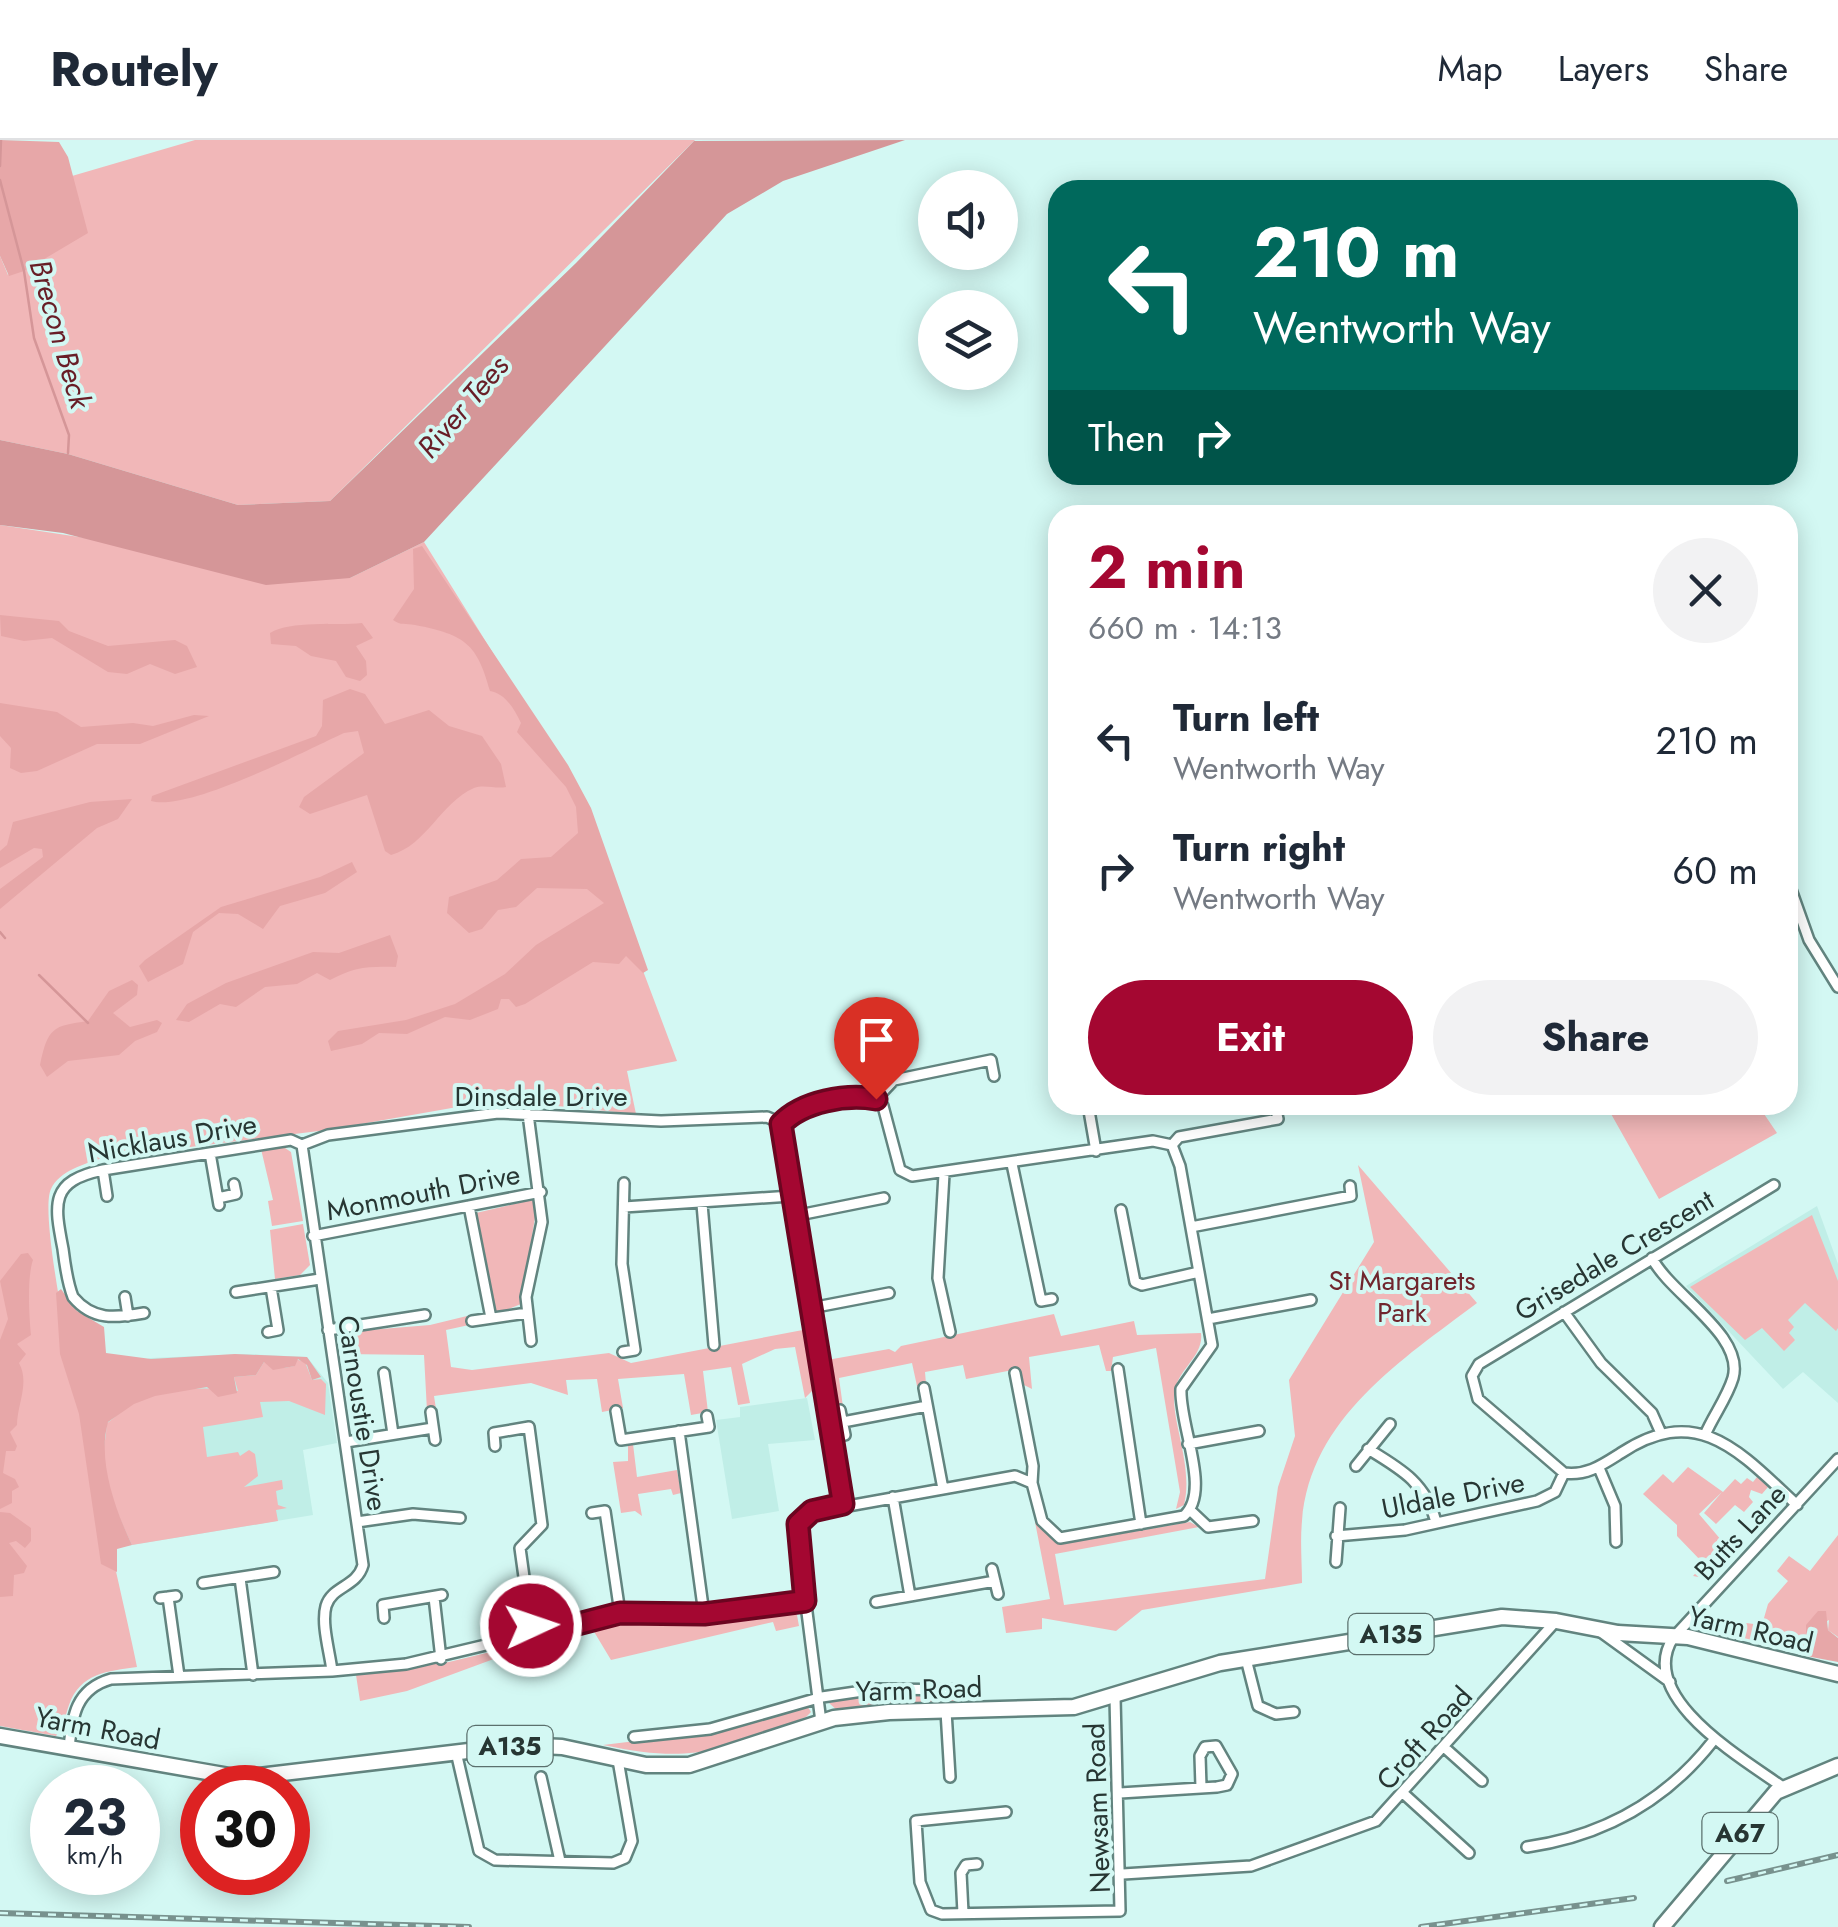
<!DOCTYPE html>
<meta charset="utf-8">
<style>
body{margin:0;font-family:Jost,sans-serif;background:#f2f2f3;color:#1f2937;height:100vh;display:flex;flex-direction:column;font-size:38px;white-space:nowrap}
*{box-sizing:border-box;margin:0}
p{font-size:32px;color:#747a83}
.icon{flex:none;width:55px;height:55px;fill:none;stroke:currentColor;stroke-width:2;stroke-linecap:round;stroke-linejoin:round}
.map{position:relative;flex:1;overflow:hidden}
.drawer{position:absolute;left:1048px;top:365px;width:750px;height:610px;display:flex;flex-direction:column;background:#fff;border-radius:30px;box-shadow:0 5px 25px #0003}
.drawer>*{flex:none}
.top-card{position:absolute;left:1048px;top:40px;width:750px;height:305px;border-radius:30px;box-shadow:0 5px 25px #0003;background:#00695c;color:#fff;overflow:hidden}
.buttons{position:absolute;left:918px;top:30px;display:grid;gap:20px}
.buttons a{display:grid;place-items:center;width:100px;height:100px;border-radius:50%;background:#fff;box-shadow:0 5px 25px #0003;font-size:50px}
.speed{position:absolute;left:30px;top:1625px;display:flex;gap:20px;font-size:50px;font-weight:700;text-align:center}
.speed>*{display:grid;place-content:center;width:130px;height:130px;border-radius:50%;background:#fff;box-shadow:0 5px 25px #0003;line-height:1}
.speed small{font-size:25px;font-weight:400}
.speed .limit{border:15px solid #d22;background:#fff;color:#111}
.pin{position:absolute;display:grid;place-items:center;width:85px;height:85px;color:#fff;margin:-102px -42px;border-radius:50% 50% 50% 0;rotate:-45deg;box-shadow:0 0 10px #0007}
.pin .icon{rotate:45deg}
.me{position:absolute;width:110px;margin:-55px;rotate:87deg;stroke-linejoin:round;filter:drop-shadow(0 0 8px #0008)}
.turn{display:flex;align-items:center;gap:35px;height:210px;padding:0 40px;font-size:45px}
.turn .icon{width:130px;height:130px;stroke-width:2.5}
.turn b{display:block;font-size:70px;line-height:85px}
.then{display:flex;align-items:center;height:95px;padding:0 40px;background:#0003;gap:20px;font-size:38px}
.round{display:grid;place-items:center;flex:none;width:105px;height:105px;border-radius:52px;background:#f2f2f3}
.overview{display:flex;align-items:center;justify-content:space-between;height:170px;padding:0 40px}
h1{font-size:60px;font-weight:700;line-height:75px;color:#a40731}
.button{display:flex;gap:20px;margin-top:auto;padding:20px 40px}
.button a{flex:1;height:115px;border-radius:60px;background:#a40731;color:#fff;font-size:40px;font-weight:700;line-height:115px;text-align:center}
.button a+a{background:#f2f2f3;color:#1f2937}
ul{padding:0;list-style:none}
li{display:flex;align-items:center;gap:30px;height:130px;padding:0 40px}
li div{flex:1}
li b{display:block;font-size:38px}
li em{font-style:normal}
header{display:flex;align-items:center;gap:60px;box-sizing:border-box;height:140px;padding:0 50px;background:#fff;border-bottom:2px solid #e0e1e3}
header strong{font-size:48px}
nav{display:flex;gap:55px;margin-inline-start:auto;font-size:35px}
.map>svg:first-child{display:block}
.built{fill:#c0eee7}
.green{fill:#f1b7b8}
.forest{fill:#e7a7a8}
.water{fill:#d59698}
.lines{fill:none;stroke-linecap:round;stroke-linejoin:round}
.stream{stroke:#d59698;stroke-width:2.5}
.street-casing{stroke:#62847f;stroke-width:14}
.primary-casing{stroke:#62847f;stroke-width:19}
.street{stroke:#fff;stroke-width:9}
.primary{stroke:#fff;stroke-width:14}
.rail-casing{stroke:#78928e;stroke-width:6}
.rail{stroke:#d3f8f3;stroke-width:2.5;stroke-dasharray:8;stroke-linecap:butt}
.route-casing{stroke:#6b0520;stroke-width:25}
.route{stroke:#a40731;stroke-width:18}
.labels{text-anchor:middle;stroke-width:8;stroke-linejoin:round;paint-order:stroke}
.shield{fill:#d3f8f3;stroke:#5b706d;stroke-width:2.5}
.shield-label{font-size:25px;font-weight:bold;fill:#273633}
.street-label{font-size:28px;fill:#273633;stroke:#d3f8f3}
.park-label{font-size:28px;fill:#70252d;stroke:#d3f8f3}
.water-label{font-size:30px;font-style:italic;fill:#681e27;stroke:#d3f8f3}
</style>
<header>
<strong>Routely</strong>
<nav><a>Map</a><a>Layers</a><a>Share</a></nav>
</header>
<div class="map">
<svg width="1838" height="1787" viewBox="0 0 1838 1787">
<rect width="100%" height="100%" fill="#d3f8f3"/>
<path class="built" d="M1817 1066 1838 1124V1263L1803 1232 1783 1249 1686 1146Z
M244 1214 307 1217 328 1243 337 1303 303 1310 313 1375 113 1408 72 1237 151 1218Z
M807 1258 815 1300 768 1304 779 1371 732 1379 716 1280 740 1277V1267Z"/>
<path class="green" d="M195 0H695L330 361 238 365 68 314 0 300V116L8 135 73 48 72 36Z
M0 385 350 438 424 402 570 637 677 921 627 931 636 974 497 960 327 990 102 1018C85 1024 59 1031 51 1049 32 1088 124 1458 137 1527 108 1531 80 1533 69 1565 65 1576 64 1587 56 1596L0 1586Z
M1606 965H1758L1777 993 1659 1059Z
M282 1006 291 1012 303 1081 272 1086 268 1061 273 1060 261 1009Z
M1358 1025 1477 1163C1403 1219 1310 1278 1302 1381 1300 1401 1302 1423 1302 1443L1142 1470 1116 1491 1042 1478V1489L1006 1493 1002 1467 1050 1459 1035 1382 1062 1404 1190 1382 1199 1387 1055 1414 1064 1465 1265 1439 1278 1347 1295 1296 1289 1240 1374 1102Z
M531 1060 537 1065 521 1164 499 1173 491 1167 476 1073Z
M1812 1075 1838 1141V1188L1836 1191 1805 1163 1788 1180 1794 1187 1789 1193 1795 1200 1784 1211 1762 1188 1745 1200 1690 1147Z
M303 1084 310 1125 300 1135 275 1139 270 1090Z
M1054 1174 1061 1196 1134 1181 1137 1195 1201 1193C1204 1215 1180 1228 1175 1249 1169 1278 1194 1324 1184 1365L1176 1369 1180 1352 1156 1208 1113 1217 1111 1231H1106L1099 1205 1029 1217 1032 1249 1022 1244 1018 1229 966 1239 963 1225 925 1232 926 1244 917 1246 912 1223 839 1238 843 1267 835 1269 827 1220 889 1209 895 1212 901 1206Z
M467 1176 469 1185 446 1190 451 1227 472 1230 609 1213 631 1223 808 1189 819 1244 805 1258 795 1207 775 1209 742 1224 750 1263 738 1265 731 1227 703 1231 708 1272 691 1275 684 1234 618 1239 623 1268 602 1272 597 1239 566 1240 568 1255 531 1243 434 1256 436 1269 427 1271 424 1215 342 1214 338 1201 345 1192 430 1185Z
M295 1219 305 1222 312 1240 321 1239 326 1244 325 1275 289 1261 260 1262 263 1277 203 1287 207 1317 238 1312 240 1316 249 1310 255 1314 258 1336 244 1347 282 1340 283 1349 276 1351 278 1365 287 1368 276 1370 278 1381 132 1405C120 1380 101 1338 104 1307 105 1299 107 1293 106 1284 115 1278 123 1269 132 1264 164 1248 203 1246 238 1251L234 1237 256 1235 264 1222 284 1228 294 1226Z
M633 1304 637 1337 677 1330 681 1353 673 1355 671 1349 638 1354 642 1376 635 1371 621 1373 613 1322 628 1321V1305Z
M1688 1327 1723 1352 1735 1339 1741 1344 1747 1338 1753 1342 1757 1337 1768 1347 1762 1354 1751 1350 1749 1357 1753 1362 1744 1372 1735 1365 1716 1384 1704 1373 1722 1352 1699 1374 1733 1414 1710 1439 1693 1436 1704 1424 1677 1396V1385L1643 1354 1663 1334 1673 1343Z
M1838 1395V1497L1828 1490 1829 1480 1806 1493V1514L1744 1498 1746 1483 1762 1485 1768 1464 1788 1441 1777 1431 1789 1416 1810 1431Z
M786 1469 797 1475 799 1486 776 1491 773 1482 611 1520 590 1485 635 1477 704 1479Z
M556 1496 407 1551 360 1561 356 1535 449 1522Z
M877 1553 956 1554 959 1563 838 1571 829 1563Z
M806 1564 811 1572 806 1577C718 1609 698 1625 603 1605L717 1591Z"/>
<path class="forest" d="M0 0 59 2 68 17 88 93 24 131 9 136 0 116Z
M422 406 568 625 591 668 648 830 643 833 626 816 619 824 593 822 525 864 516 867 509 859H501L498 869 470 880 445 877 407 894 379 893 362 904 331 911 328 901 338 891 406 880 455 864 505 834 536 805 604 763 587 749 537 748 516 767 498 770 482 789 469 793 447 773 449 757 497 740 521 719 551 717 578 693 576 667 566 647 517 592 521 583C514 569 506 554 490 551 477 504 466 495 415 485 405 483 401 486 393 480L414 449 413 409Z
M0 475 59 481 69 491 108 506 175 500 187 506 197 527 175 534 150 524 127 534 108 532 52 498 24 501 1 496Z
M362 483 373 498 356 506 366 521 367 535 360 541 346 537 336 521 311 516 296 506 271 504 270 493C291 480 335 486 362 483Z
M350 549 365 554 385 584 429 570 449 586 482 596 501 624 506 647C495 649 484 644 474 648 440 663 427 705 391 715L385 711 367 655 310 674 299 667 304 657 364 613 358 591 344 593C305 611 188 672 151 661L152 656 316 596 322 586 323 560Z
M0 563 57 572 81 587 133 583 153 586 194 575 209 576 140 604H97L37 631 21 633 10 628 11 608 0 596Z
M132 659 118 679 97 688 0 769V749L43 717 42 709 34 708 0 728V711L7 705 13 682 90 662Z
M352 722 357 732 325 753 280 766 263 789 238 774 219 773 193 792 183 824 148 842 139 826 145 820 221 767 320 737Z
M390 795 398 816 396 827C369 826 354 827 330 840L317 833 297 844 265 847 236 867 220 864 189 882 176 880 187 864 226 843 313 812 339 813Z
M132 840 138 845 137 855 113 873 130 887 157 880 162 883 157 892 135 901 119 915 68 921 47 937 40 925C48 887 53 886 88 881L109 851Z
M28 1113 33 1120C27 1137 29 1175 31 1195L17 1204 26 1214 19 1223C30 1243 17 1265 17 1285L10 1292 17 1306 15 1311H6L3 1333 15 1339 19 1347 12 1351V1363L0 1369V1200L8 1179 0 1141 21 1114Z
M61 1149 77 1171 104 1187 106 1213 151 1219 235 1214 307 1217 321 1237 312 1240 307 1225 298 1219 295 1226 273 1230 264 1222 256 1235 234 1237 237 1253 218 1257 207 1247 155 1256 134 1264 108 1282C97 1321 116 1371 132 1405L117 1409V1432L101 1424 79 1274 60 1214 56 1153Z
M0 1372 10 1373 31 1388V1401L25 1408 16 1401 9 1403 27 1426 24 1433 14 1435 13 1456 0 1457Z
M1818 1471H1826L1828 1490 1838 1498V1522L1806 1516V1485Z"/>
<path class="water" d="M905 0 783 41 727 74 424 402 350 438 266 445 63 393 0 385V300L68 314 238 365 330 361 576 123 694 1Z"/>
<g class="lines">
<path class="stream" d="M0 26 1 0
M0 40 24 131 34 198 69 295 68 313
M0 792 5 798
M39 835 88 883"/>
<g class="street-casing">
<path id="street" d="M1788 741 1809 800 1838 847
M876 959 894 940 991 920 994 936
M1088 965 1096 1011
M528 974 542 1082 526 1157 531 1201
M781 983C800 964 861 944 883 966L900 1030 912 1036 1153 1001 1172 1005
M781 983 843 1365
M302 1005 363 1425C357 1447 332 1446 326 1466 321 1484 330 1513 332 1531
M302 1005 328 995 498 973 661 981 767 977 781 983
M1172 1005 1179 997 1278 979 1275 966
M210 1013 219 1065
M1012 1024 1041 1161 1052 1159
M103 1030 107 1056
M944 1034 938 1138 950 1192
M1774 1045 1479 1224 1472 1236 1478 1259 1564 1333C1587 1336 1602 1325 1621 1313 1698 1262 1740 1312 1797 1365
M218 1058 236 1054 234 1044
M702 1064 714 1205
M469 1066 491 1178
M624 1067 791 1056
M1121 1070 1135 1142 1142 1145 1199 1132
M794 1076 884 1058
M1191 1087 1351 1056 1350 1046
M313 1096 541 1052
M1652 1118C1670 1154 1745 1195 1733 1238 1727 1258 1713 1276 1705 1295
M236 1152 320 1139
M125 1157 128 1176
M811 1168 889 1153
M1564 1172 1601 1223 1652 1273 1660 1291
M144 1173C115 1178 93 1181 73 1157 67 1142 65 1125 63 1109 54 1063 50 1041 103 1030L291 1000 302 1005
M1208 1179 1311 1160
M472 1181 527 1173
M328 1190 425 1175
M268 1192 278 1190 271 1147
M623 1212 635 1210 622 1124 624 1043
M1118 1229 1141 1384
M384 1233 393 1294
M1015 1233 1033 1326 1032 1343
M924 1248 943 1349
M840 1270 845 1295
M616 1271 621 1300 709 1287 707 1276
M431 1272 435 1300
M843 1282 927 1266
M679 1291 704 1474
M346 1302 433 1288
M1188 1304 1259 1291
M495 1306 494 1293 529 1287 542 1385 520 1408 532 1495
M1368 1309C1401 1329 1426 1343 1436 1382
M1356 1326 1390 1284
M1599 1328 1615 1366 1616 1402
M893 1357 910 1456
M1190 1370 1208 1387 1253 1381
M592 1373 605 1371 620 1473
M357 1382 413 1374 460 1378
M1336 1396 1405 1390 1537 1361 1555 1352 1564 1333
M1336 1422 1340 1368
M992 1429 998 1454
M240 1438 253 1535
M203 1443 274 1432
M168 1457 179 1536
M434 1457 441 1519
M160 1458 176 1456
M876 1462 995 1441
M384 1478 383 1465 442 1455
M1601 1492 1670 1542
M1246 1519 1258 1566 1276 1574 1294 1572
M946 1571 950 1637
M821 1582 797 1394 809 1373 1015 1336 1032 1343 1042 1381 1060 1398 1184 1376C1212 1351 1179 1285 1181 1249L1212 1205 1180 1026 1172 1005
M634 1597 710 1589 822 1557 876 1549 972 1550
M69 1608C72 1576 76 1549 111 1539L332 1531 406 1524 620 1473 704 1474 805 1461
M1445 1608 1482 1641
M456 1612 479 1711 495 1720 613 1723 625 1718 632 1701 618 1620
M541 1637 560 1721
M1784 1648C1747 1621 1635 1558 1673 1498L1838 1319
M1120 1653 1217 1647 1227 1645 1232 1634 1216 1606 1205 1607 1200 1616 1201 1647
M1404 1654 1469 1713
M1006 1672 916 1681 920 1742 931 1770 942 1774 1120 1771 1115 1557
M1527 1707C1603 1696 1665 1662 1713 1601
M1123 1734 1251 1726 1376 1681 1556 1481
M963 1773 961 1733 966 1725 977 1724"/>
</g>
<g class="primary-casing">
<path id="primary" d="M0 1596 241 1638 519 1605 562 1607 646 1625H689L834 1578 889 1572 1074 1567 1220 1523 1502 1477 1556 1481 1618 1493 1688 1497 1838 1534
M1662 1787 1776 1652 1838 1626"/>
</g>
<use href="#street" class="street"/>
<use href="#primary" class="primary"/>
<g class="rail-casing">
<path id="rail" d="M1727 1741 1838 1715
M0 1773 469 1787
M1421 1787 1634 1758"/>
</g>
<use href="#rail" class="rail"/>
</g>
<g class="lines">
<g class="route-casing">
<path id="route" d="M531 1486 532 1496 620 1473 704 1474 805 1461 798 1384 812 1371 843 1364 781 984C803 961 846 954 876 959"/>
</g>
<use href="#route" class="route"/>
</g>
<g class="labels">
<g class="shield">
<rect x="1348.5" y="1474" width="85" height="40" rx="8"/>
<rect x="467.5" y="1586" width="85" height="40" rx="8"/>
<rect x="1702.5" y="1673" width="75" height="40" rx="8"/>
</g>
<g class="shield-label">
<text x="1391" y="1503">A135</text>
<text x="510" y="1615">A135</text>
<text x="1740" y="1702">A67</text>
</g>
<g class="street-label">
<text x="541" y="966">Dinsdale Drive</text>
<text transform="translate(172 998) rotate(-10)" y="10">Nicklaus Drive</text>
<text transform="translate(423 1052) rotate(-11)" y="10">Monmouth Drive</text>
<text transform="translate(1614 1115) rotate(-31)" y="10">Grisedale Crescent</text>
<text transform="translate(363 1273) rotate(81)" y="10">Carnoustie Drive</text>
<text transform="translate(1453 1355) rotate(-11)" y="10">Uldale Drive</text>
<text transform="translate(1740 1392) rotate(-47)" y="10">Butts Lane</text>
<text transform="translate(1751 1489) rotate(13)" y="10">Yarm Road</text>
<text transform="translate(919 1549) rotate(-2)" y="10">Yarm Road</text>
<text transform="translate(98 1588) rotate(11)" y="10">Yarm Road</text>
<text transform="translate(1424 1598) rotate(-48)" y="10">Croft Road</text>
<text transform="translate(1097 1668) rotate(-92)" y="10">Newsam Road</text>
</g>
<g class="park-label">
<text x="1402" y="1150">St Margarets<tspan x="1402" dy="32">Park</tspan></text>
</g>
<g class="water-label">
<text transform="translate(60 194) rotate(74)" y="10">Brecon Beck</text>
<text transform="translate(463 267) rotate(-50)" y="10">River Tees</text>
</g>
</g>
</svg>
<div class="buttons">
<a><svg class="icon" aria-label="sound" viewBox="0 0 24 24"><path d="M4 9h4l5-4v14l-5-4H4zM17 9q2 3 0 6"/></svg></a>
<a><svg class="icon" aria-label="layers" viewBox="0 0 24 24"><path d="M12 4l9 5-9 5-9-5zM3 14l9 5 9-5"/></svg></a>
</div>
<div class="speed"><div>23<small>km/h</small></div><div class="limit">30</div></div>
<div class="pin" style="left:876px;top:959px;background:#d93025"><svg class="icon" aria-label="arrive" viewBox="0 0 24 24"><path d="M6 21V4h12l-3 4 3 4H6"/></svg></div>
<svg class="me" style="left:531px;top:1486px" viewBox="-20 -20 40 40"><circle r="17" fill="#a40731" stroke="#fff" stroke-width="3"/><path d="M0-11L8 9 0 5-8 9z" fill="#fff"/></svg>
<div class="top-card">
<div class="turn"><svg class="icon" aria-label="left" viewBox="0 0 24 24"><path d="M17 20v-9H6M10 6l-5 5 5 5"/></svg><div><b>210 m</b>Wentworth Way</div></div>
<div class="then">Then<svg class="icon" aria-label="right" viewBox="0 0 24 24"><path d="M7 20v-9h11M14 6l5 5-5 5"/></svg></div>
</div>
<section class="drawer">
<div class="overview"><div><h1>2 min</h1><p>660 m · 14:13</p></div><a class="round"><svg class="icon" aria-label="close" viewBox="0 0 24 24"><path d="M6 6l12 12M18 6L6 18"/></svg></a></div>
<ul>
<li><svg class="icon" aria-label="left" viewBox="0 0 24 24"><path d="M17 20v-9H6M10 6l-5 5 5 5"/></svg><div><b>Turn left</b><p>Wentworth Way</p></div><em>210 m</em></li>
<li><svg class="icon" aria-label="right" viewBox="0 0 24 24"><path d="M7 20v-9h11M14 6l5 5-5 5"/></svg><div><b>Turn right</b><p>Wentworth Way</p></div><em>60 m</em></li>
</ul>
<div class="button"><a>Exit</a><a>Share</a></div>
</section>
</div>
